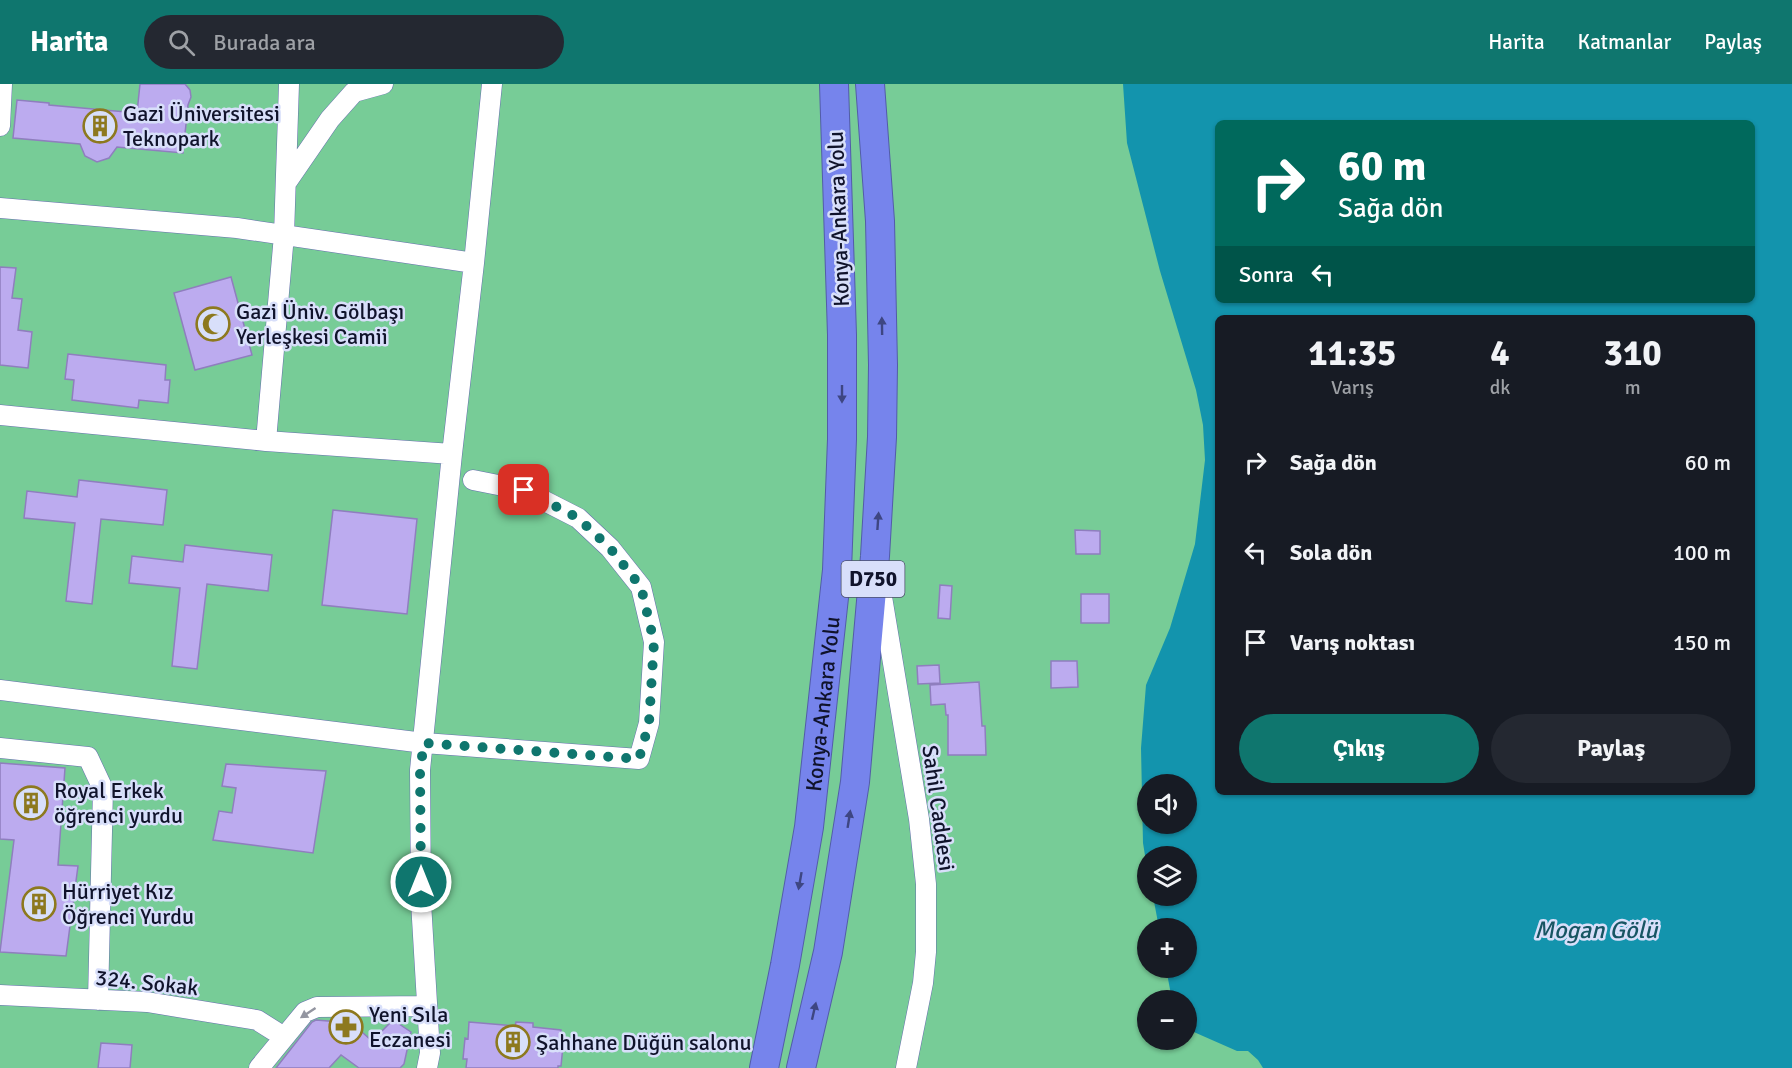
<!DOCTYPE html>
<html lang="tr">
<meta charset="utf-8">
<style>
body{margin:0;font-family:Signika,sans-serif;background:#242831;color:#f1f3f6;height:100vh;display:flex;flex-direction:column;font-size:22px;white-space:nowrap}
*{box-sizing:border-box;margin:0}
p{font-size:20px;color:#9ea1a6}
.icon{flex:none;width:33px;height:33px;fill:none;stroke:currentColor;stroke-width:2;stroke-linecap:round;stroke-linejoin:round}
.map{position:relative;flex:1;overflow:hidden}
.details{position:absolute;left:1215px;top:231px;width:540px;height:480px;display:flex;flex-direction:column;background:#171b24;border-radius:9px;box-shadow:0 2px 4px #0004}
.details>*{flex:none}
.top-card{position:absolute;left:1215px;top:36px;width:540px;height:183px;border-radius:9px;box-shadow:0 2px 4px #0004;background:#00695c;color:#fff;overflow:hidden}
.controls{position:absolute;left:1137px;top:690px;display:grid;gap:12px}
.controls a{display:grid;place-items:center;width:60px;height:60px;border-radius:50%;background:#171b24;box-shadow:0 2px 4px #0004;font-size:30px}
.pin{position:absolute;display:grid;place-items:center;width:51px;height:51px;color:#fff;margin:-26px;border-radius:12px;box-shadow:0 3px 9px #0006}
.me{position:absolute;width:66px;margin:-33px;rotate:0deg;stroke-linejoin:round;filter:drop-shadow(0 0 4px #0008)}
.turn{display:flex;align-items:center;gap:21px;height:126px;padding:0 24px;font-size:27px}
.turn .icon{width:78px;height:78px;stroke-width:2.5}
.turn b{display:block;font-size:42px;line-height:51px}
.then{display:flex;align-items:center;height:57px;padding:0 24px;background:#0003;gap:12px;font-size:22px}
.eta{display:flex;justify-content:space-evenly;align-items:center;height:102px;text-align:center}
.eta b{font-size:36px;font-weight:700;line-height:42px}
.action{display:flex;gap:12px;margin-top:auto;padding:12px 24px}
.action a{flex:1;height:69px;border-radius:36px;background:#0f766e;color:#fff;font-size:24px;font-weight:700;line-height:69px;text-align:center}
.action a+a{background:#242831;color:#f1f3f6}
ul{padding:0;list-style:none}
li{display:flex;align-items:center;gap:18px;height:90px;padding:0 24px}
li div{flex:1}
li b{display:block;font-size:22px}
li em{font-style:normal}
header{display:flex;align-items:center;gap:36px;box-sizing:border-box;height:84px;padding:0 30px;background:#0f766e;color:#fff}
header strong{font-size:28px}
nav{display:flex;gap:33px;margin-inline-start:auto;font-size:21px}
.search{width:420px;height:54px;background:#242831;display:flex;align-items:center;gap:15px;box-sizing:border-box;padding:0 21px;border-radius:33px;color:#9ea1a6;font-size:22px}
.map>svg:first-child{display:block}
.green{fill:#77cc97;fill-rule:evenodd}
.water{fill:#1394ad;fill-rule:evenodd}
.building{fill:#bcabef;stroke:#8f7ebe;stroke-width:1.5}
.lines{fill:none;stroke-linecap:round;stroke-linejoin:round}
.minor-casing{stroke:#656fad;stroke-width:21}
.highway-casing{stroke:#525ca8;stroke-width:30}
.minor{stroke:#fff;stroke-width:20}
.highway{stroke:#7684ec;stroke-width:28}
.oneway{fill:#3e4682}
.oneway2{fill:#9395a0}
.route{stroke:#0f766e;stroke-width:10;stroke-dasharray:0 18}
.labels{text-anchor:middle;stroke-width:5;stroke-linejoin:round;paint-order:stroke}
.shield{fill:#d8dffa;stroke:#4c5069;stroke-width:1.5}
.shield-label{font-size:21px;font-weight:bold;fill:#10132b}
.poi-label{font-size:22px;fill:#10132b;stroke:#d8dffa;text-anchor:start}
.street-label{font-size:22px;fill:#10132b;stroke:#d8dffa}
.water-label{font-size:24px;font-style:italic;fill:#175563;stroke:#d8dffa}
</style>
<header>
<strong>Harita</strong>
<div class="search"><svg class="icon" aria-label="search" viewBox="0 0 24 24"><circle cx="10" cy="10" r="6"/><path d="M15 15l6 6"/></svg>Burada ara</div>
<nav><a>Harita</a><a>Katmanlar</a><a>Paylaş</a></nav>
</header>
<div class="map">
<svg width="1792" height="984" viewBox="0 0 1792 984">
<rect width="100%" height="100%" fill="#d8dffa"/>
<path class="green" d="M0 0H1792V984H0ZM1218 39H1752V216H1218ZM1218 234H1752V708H1218ZM1148 700H1186V740H1148ZM1148 772H1186V812H1148ZM1148 844H1186V884H1148ZM1148 916H1186V956H1148Z"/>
<path class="water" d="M1123 0H1792V984H1263L1258 976 1248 967H1237L1187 945 1186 916H1172L1166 884H1186V844H1159L1153 812H1186V772H1148L1147 784 1143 759 1141 664 1146 601 1170 544 1195 460 1205 376 1203 341 1196 306 1160 187 1127 59ZM1218 39H1752V216H1218ZM1218 234H1752V708H1218ZM1148 700H1186V740H1148Z"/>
<path class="building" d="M140 0H185L190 6 191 13 188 21 183 69 117 63 109 74 97 78 85 72 80 60 13 54 17 16 49 19V21L137 29Z
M0 183 16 184 12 214 22 215 18 246 32 248 28 284 0 281Z
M231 193 252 271 195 286 174 209Z
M68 270 166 281 165 296H170L168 319 139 316 138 324 72 316 74 296 65 295Z
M79 396 167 406 163 441 101 435 92 520 66 517 75 439 24 434 27 407 77 413Z
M333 426 417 435 407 530 322 521Z
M1075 446 1100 447V470H1076Z
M185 461 272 471 268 507 207 500 197 585 172 582 180 504 129 499 132 472 183 478Z
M940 501 952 502 950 535 938 534Z
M1081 510H1109V539H1081Z
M1051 577H1077L1078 603 1051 604Z
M939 581 940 599 918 600 917 582Z
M979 598 982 642H985L986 671H948V631H946L945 620 931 621 930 601Z
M0 679 65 684 58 781 78 782 66 872 0 868 14 756 0 755Z
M226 680 326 687 313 769 213 756 219 727 232 729 236 704 222 702Z
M316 936 352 939 372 957 393 936 411 948 404 980 400 984H359L341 971 329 984H276L312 938Z
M469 938 515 942 516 938 533 939V943L561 946 560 962H563L561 982H558V984H466L467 975H463L465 954 468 955Z
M101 959 132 961 130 984H98Z"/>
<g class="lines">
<g class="minor-casing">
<path id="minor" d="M0 42 2 0
M286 99 330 35 354 8 383 0
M0 124 237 144 474 179
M0 331 266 357 452 370
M266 357 284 151 289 0
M880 501 919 735 926 800V868L923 899 906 984
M0 606 424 659 639 675 649 639 654 558 641 503 610 464 578 434 523 406 473 396
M0 664 88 673 103 705 98 916
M0 911 147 918 257 936 284 953
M259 984 305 928 317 923 427 922
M427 984 430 969 421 818 420 686 452 370 474 179 492 0"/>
</g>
<g class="highway-casing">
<g id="highway">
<path id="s1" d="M764 984 785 881 809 743 837 486 842 355V251L834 0"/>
<path d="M801 984 828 868 855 698 875 472 882 353 883 281 880 137 870 0"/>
</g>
</g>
<use href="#minor" class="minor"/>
<use href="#highway" class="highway"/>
</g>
<defs><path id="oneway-solid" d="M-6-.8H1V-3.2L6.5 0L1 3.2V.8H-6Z" transform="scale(1.5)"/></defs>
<g class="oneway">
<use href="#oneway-solid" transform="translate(882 242) rotate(-91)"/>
<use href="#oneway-solid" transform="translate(842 310) rotate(90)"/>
<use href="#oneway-solid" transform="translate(878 437) rotate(-86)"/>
<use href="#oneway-solid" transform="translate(849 735) rotate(-81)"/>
<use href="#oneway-solid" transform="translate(800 797) rotate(100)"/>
<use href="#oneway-solid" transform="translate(814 927) rotate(-77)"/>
</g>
<use class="oneway2" href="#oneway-solid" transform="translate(308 929) rotate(147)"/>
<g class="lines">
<path class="route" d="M421 798 420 686 424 659 639 675 649 639 654 558 641 503 610 464 578 434 524 406"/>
</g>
<defs>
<g id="building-ring" transform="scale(1.725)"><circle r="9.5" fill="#d8dffa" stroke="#8d791e" stroke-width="1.5"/><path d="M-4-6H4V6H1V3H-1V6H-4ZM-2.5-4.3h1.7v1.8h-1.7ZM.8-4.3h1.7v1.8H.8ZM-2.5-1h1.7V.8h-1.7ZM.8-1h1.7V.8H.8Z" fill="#8d791e"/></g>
<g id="mosque-ring" transform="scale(1.725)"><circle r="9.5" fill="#d8dffa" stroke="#8d791e" stroke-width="1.5"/><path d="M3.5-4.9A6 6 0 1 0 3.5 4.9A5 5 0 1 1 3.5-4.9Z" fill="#8d791e"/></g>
<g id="pharmacy-ring" transform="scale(1.725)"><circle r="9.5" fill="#d8dffa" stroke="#8d791e" stroke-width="1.5"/><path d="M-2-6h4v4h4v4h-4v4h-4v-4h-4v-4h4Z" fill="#8d791e"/></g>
</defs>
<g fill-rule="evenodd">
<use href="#building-ring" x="100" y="42"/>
<use href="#mosque-ring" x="213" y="240"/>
<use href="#building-ring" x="31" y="719"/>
<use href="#building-ring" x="39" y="820"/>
<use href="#pharmacy-ring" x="346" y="943"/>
<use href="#building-ring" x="513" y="958"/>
</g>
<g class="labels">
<rect class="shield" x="841.5" y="477" width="63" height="36" rx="4.5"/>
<g class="shield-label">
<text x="873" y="502">D750</text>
</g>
<g class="poi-label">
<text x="123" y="37">Gazi Üniversitesi<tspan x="123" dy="25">Teknopark</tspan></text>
<text x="236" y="235">Gazi Üniv. Gölbaşı<tspan x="236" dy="25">Yerleşkesi Camii</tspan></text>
<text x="54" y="714">Royal Erkek<tspan x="54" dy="25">öğrenci yurdu</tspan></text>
<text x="62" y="815">Hürriyet Kız<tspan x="62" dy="25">Öğrenci Yurdu</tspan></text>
<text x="369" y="938">Yeni Sıla<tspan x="369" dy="25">Eczanesi</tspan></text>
<text x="536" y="966">Şahhane Düğün salonu</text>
</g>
<g class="street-label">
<text transform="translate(838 135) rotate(-92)" y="8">Konya-Ankara Yolu</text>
<text dy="8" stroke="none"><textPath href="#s1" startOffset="369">Konya-Ankara Yolu</textPath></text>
<text transform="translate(939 724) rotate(82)" y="8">Sahil Caddesi</text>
<text transform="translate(147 898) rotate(6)" y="8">324. Sokak</text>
</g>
<g class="water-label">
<text x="1596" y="854">Mogan Gölü</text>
</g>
</g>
</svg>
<div class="controls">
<a><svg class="icon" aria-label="sound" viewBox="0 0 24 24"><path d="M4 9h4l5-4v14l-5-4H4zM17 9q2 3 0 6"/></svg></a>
<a><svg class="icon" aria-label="layers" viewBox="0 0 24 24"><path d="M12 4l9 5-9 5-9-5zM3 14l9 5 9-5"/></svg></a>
<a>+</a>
<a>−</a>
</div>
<div class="pin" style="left:524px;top:406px;background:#d93025"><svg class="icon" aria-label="arrive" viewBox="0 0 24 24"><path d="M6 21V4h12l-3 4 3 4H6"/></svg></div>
<svg class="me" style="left:421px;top:798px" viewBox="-20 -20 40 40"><circle r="17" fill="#0f766e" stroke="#fff" stroke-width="3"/><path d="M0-11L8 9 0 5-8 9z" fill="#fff"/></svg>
<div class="top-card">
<div class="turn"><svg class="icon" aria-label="right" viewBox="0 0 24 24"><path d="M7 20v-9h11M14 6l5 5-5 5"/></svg><div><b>60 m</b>Sağa dön</div></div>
<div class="then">Sonra<svg class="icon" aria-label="left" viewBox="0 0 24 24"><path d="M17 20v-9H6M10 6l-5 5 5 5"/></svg></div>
</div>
<section class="details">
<div class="eta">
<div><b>11:35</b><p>Varış</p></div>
<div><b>4</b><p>dk</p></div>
<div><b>310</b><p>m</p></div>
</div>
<ul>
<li><svg class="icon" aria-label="right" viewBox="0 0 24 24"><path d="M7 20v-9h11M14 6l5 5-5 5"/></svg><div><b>Sağa dön</b></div><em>60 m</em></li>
<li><svg class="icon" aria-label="left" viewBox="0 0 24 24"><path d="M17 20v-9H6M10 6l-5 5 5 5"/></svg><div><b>Sola dön</b></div><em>100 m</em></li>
<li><svg class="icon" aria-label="arrive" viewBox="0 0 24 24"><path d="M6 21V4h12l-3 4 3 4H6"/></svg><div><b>Varış noktası</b></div><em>150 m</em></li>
</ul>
<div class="action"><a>Çıkış</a><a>Paylaş</a></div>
</section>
</div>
